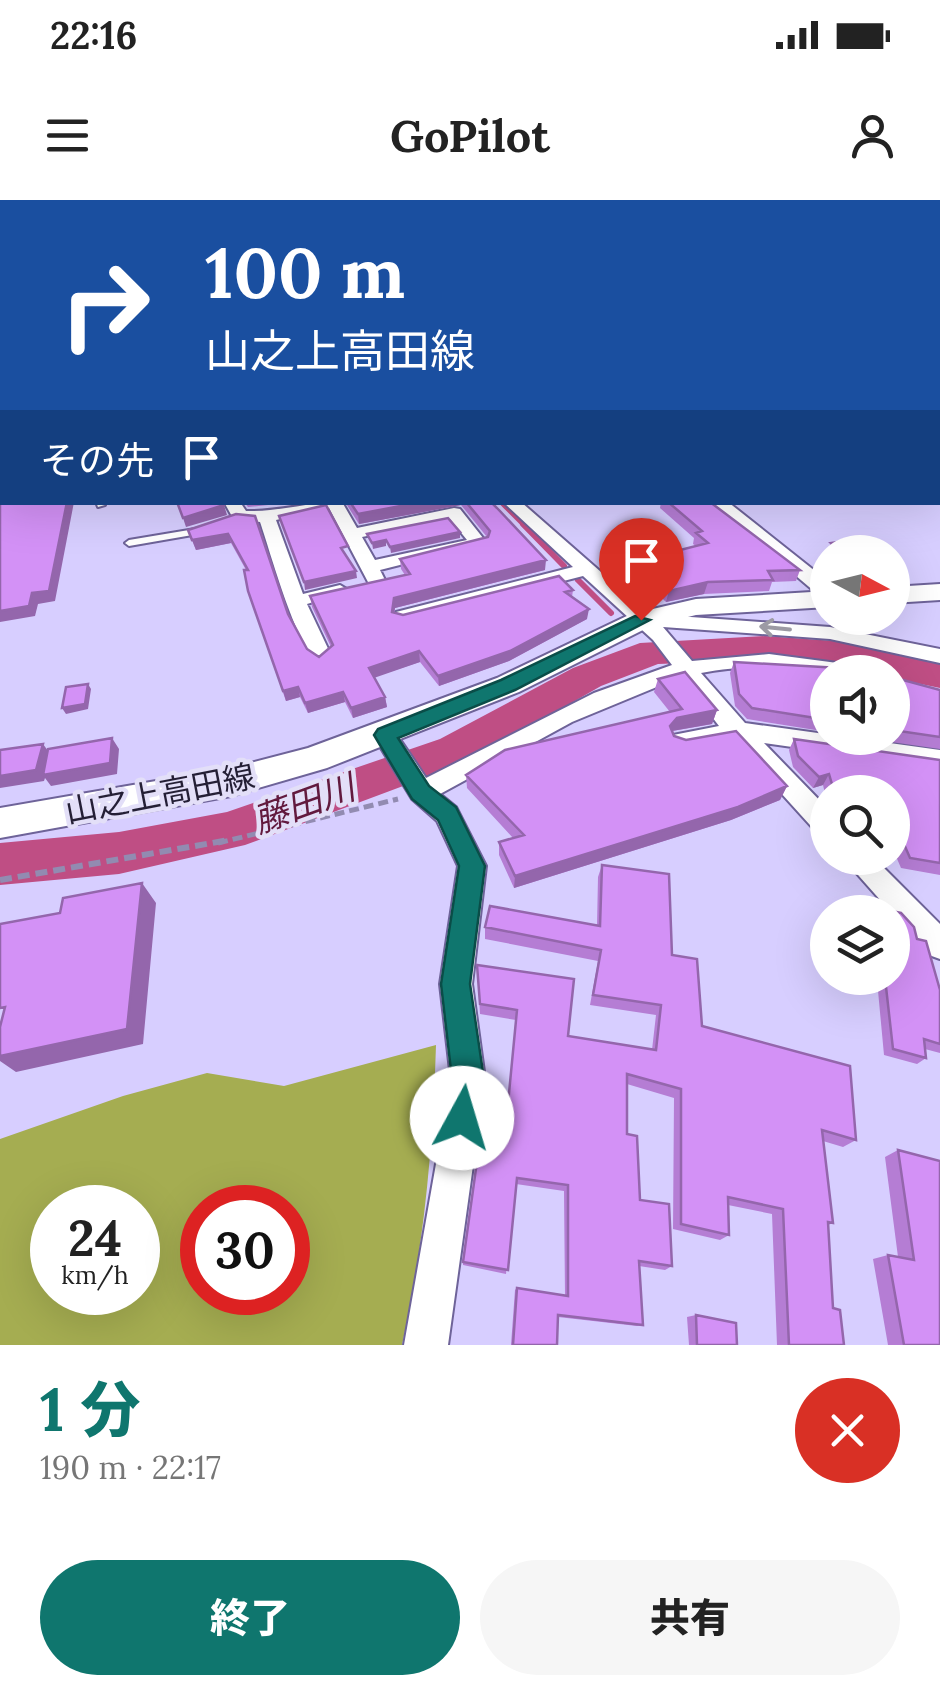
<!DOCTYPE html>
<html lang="ja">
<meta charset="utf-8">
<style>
body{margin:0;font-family:Lora,"Noto Sans JP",serif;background:#f6f6f6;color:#222;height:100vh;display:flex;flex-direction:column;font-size:38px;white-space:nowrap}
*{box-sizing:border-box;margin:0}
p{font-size:32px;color:#767676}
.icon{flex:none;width:55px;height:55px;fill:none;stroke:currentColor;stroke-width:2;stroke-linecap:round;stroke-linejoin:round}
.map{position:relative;height:1145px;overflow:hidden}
.details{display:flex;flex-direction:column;background:#fff;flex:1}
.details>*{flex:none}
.guide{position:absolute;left:0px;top:0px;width:940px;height:305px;box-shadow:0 10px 40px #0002;background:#1a4fa0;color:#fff;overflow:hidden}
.needle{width:65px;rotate:97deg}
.controls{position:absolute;left:810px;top:335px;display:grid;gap:20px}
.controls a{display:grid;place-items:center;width:100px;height:100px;border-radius:50%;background:#fff;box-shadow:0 10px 40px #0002;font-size:50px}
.speed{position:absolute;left:30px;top:985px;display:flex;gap:20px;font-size:50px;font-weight:700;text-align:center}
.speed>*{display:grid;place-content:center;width:130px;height:130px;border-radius:50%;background:#fff;box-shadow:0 10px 40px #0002;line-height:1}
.speed small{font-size:25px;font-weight:400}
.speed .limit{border:15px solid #d22;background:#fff;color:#111}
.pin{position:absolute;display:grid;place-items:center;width:85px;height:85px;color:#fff;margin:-102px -42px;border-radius:50% 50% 50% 0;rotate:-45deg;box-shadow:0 0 10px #0007}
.pin .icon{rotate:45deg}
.me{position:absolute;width:110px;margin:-55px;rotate:6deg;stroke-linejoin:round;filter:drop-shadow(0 0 8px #0008)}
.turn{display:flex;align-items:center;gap:35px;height:210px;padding:0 40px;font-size:45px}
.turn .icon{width:130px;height:130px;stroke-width:2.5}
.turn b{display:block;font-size:70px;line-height:85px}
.then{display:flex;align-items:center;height:95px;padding:0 40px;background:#0003;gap:20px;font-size:38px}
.round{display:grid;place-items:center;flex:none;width:105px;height:105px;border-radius:52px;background:#f6f6f6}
.overview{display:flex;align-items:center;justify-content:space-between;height:170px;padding:0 40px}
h1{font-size:60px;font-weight:800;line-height:75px;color:#0f766e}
.cta{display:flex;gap:20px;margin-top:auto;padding:20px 40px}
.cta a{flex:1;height:115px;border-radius:60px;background:#0f766e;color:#fff;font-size:40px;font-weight:800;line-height:115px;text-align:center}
.cta a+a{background:#f6f6f6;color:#222}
.status{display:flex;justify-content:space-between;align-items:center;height:70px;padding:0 50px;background:#fff;direction:ltr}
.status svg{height:28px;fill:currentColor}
header{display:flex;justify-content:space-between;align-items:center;height:130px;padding:0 40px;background:#fff;font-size:45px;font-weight:800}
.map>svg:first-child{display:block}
.green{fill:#a5ad51;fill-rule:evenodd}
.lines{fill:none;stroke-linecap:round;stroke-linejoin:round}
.stream-far1{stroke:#bf4e84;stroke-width:5}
.stream{stroke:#bf4e84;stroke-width:6}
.river{fill:#bf4e84;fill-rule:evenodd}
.lane-casing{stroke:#6e6399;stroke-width:4}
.street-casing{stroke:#6e6399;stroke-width:4}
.secondary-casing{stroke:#6e6399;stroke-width:4}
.path-far1{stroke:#928bb1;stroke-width:5;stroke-dasharray:10 5;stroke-linecap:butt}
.path{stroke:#928bb1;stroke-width:6;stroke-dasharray:12 6;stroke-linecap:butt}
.lane{fill:#fff;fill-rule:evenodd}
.street{fill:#fff;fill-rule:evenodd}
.secondary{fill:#fff;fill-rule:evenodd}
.wall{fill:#b57dd4}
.shaded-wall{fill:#9466ac}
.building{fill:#d391f6;stroke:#9466ac;stroke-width:2.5}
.oneway{stroke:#9c9aa4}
.route{fill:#0f766e;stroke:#0a4d48;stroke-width:2.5}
.labels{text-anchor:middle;stroke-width:9;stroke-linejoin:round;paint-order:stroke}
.street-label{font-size:32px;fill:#241f35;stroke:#e3dff8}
.water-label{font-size:35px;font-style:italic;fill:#621a3e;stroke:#e3dff8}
</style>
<div class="status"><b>22:16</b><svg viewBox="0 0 49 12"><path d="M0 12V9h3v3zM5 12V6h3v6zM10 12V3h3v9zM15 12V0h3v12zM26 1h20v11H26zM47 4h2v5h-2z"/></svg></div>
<header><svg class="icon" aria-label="menu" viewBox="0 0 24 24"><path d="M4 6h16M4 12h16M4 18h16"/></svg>GoPilot<svg class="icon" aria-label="person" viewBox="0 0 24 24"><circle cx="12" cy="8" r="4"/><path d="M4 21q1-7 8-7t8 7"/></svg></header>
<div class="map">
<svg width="940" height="1145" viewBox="0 0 940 1145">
<rect width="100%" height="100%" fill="#d7ceff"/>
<path class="green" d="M436 845C433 947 424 1046 402 1145H0V939L123 896 207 873 284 886ZM52 1008H138V1092H52ZM202 1008H288V1092H202Z"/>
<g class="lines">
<path class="stream-far1" d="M501 302 525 326"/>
<path class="stream" d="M523 324 564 366
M578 380 611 413
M718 449 733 463"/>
<path class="river" d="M765 436 835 441 940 462V488L892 478V472L765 460 658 464 601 486 470 561 245 645 119 674 0 685V643L119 632 227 612 440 539 573 468 640 443Z"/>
<g class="lane-casing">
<path id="lane" d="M96 302H104L105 305 98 307Z
M201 328 205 331 204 333 129 346 125 343 129 340Z"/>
</g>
<g class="street-casing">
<path id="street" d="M2 171V180L0 181V172Z
M224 302H240L246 311C278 312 309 302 342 302L357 328 454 308 460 309 487 343 380 370 386 382 377 388 368 382 329 308 276 320 303 394 340 385 350 391 307 404 332 457 321 464C299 458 269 347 260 322L234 320ZM450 319 467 340 375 360 362 337Z
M503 302H521L649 414 830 427 940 449V463L830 439 663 427 692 461 769 454 868 467 871 472C817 472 755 461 701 473L745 523 940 550V568L764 543 828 609V638L819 635 733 540 681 550 673 547 669 541 673 535 719 526 681 477 572 522 440 594 456 607 486 666 472 784 485 879 448 1145H404L451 879 440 784 458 666 437 621 412 599 373 535 385 526 393 529 426 578 594 493 672 465 653 440 583 376 403 422 396 420V412L573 367Z
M709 302H728L820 375 828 384V403Z
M843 658H874L940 724V759L929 755Z"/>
</g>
<g class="secondary-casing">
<path id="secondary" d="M940 384V400L892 403V387Z
M828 391V407L696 415 651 426 519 492 327 568 231 596 0 638V608L231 568 308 548 497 478 631 414 696 399Z"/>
</g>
<path class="path-far1" d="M218 643 398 599"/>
<path class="path" d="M0 680 229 640"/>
<use href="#lane" class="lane"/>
<use href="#street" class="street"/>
<use href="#secondary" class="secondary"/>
</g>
<path class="wall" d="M244 302H297L248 307Z
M345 302H491L545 370 395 408 394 413 403 415 573 390 572 397 587 419 509 461 439 486 420 462 374 477 385 497 387 507 353 518 345 502 308 513 300 497 286 501 251 401 246 370 231 343 196 350 188 330 236 314 307 449 319 457 331 447 312 407 310 396 405 375 401 369 400 359 487 337 461 305 359 324Z
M661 302H710L800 370 796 381 772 382 769 391 704 394 666 402 634 372 637 361 696 346 693 344 694 338 660 308Z
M831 343 873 352H828V355L826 354Z
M734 462 828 472V532L747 519 735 506 730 473Z
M892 477 940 490V549L863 538H892Z
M658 479 717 510 712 524 672 531 674 536 787 586 780 600 731 620 514 688 499 655V642L513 638 467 588 466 575 670 512 654 492Z
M794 539 940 560V675L901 668 892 647V592H828L827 602 823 585 813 588 793 567 789 550Z
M602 665 672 755 702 826 856 940 843 947 823 941 833 1023 828 1025 833 1108 844 1145H777L772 1014 728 1005 729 1035 720 1040 673 1029 674 898 627 884V934L640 1000 672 1066 665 1070 639 1066 643 1125 637 1126 558 1117 557 1145H511L515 1090 517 1088 565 1096 564 991 516 984 506 1074 463 1065V1062L507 914 516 820 480 814 477 765 568 836 652 850 656 815 590 805 598 761 485 739V727L597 726 598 677Z
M886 710 901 713 914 727 917 739 926 741 940 790V853L925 849 926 858 917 864 884 855 877 780 880 778H892V712H884Z
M898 950 940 1145H888L873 1059 888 1055 898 1057 885 957Z
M696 1115 737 1145H689L687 1117Z"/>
<path class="shaded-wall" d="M2 134V152L0 153V136Z
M67 302H74L55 401 38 404 35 416 0 422V411Z
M422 302H461V305L359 324 358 314Z
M224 305 227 315 186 327 183 318Z
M460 332V338L391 353 390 347Z
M228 334 231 343 196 350 192 340Z
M386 340V346L373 349 372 343Z
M546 360 545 370 395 408 393 422 392 412 394 398Z
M356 371 357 378 305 390 304 382Z
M708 382 704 394 666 402 669 391Z
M589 409 587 419 509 461 439 486 438 476Z
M419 451 420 462 371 479 369 468Z
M88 484 91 489 88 509 66 514 62 508Z
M298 487 300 497 286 501 283 491Z
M343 492 345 502 308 513 305 503Z
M385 497 387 507 353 518 351 508Z
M717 510 712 524 672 531 670 526 677 518Z
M112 538 119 549 117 574 51 586 45 578 44 581 0 588V576L43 544 51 555Z
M829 574 823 585 813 588 819 577Z
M787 586 780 600 731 620 514 688 515 676Z
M142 683 156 703 143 844 16 872 0 861V856Z"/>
<path class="building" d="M938 135 940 136V159H939L940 237 938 238 940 264 938 263Z
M0 178H2V245L0 246Z
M0 284H2V302H67L49 391 32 393 29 406 0 411Z
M177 302H223L224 305 183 318Z
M350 302H422L358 314Z
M466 302H491L497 308 546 360 394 398 392 412 403 415 559 376 573 390 565 392 589 409 510 451 438 476 419 451 369 468 385 497 351 508 343 492 305 503 298 487 283 491 248 391 244 370H248L228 334 192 340 188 330 236 314 255 316 288 414 307 449 319 457 333 445 310 396 410 374 400 359 488 337 490 331Z
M668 302H710L800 370 768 371 773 380 708 382 669 391 637 361 708 343 696 333 702 331Z
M326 305 348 346 341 348 356 371 304 382 279 316Z
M448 318 460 332 390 347 386 340 372 343 367 334Z
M857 339 873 352H842L831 343Z
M734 462 857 469 859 472H828V520L752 508 739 494Z
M685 472 717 510 677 518 670 526 674 536 686 540 736 531 787 586 738 607 515 676 499 642 524 635 466 575 505 550 682 509 658 479Z
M892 477 940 490V537L892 530Z
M88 484 85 504 62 508 66 487Z
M112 538 110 563 43 575 48 549Z
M794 539 940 560V663L910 658 900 635 892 634V592L834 591 829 574 819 577 798 556Z
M43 544 36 570 0 576V550Z
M602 665 669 674 672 755 697 759 702 826 850 866 856 940 822 930 833 1023 828 1022 833 1108 840 1110 844 1145H789L783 1009 728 997 729 1035 681 1024V889L627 874V934L637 936 640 1000 669 1004 672 1066 639 1061 643 1125 558 1115 557 1145H513L517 1088 568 1096V985L517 978 508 1070 463 1062 484 911 507 914 517 810 480 804 477 765 574 779 568 836 656 850 661 805 593 795 601 750 485 727 490 706 600 726Z
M142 683 127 829 0 856V827L5 807 0 808V724L60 713 63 698Z
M886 710 901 713 914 727 917 739 926 741 940 790V844L924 839 926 858 893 849 885 778H892V775H894L892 768V712H887Z
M898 950 940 961V1145H904L888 1055 914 1060Z
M696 1115 736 1123 737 1145H697Z"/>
<defs><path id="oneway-shaft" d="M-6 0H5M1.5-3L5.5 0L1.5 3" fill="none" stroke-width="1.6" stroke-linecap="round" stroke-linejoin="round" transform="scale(2.5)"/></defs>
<use class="oneway" href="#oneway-shaft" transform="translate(775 428) rotate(-174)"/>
<linearGradient id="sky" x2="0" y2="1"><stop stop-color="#978bc0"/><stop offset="0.44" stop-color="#ede9ff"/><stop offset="1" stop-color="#ede9ff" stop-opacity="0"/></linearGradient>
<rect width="940" height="286" fill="url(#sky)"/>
<path class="route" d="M635 416 650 420 515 490 398 538 429 586 456 607 485 666 470 784 484 879 473 930 462 934 450 930 445 918 452 879 441 784 459 666 438 620 412 599 374 535 378 529 501 480Z"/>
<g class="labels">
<g class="street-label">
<text transform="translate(160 594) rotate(-11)" y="11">山之上高田線</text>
</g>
<g class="water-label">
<text transform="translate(304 604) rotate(-20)" y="12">藤田川</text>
</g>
</g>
</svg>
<div class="controls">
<a><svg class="needle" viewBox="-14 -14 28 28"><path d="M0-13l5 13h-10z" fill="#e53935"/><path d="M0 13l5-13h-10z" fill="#767676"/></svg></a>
<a><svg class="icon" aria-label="sound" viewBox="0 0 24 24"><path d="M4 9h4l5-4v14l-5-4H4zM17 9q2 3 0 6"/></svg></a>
<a><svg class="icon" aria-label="search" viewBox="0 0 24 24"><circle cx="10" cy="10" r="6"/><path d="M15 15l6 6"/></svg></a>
<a><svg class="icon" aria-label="layers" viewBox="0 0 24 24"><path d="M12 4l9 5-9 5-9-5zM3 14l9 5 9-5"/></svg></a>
</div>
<div class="speed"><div>24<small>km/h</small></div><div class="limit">30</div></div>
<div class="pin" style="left:641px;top:420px;background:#d93025"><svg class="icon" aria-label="arrive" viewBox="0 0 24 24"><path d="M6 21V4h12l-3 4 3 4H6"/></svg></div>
<svg class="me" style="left:462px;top:918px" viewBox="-20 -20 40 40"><circle r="19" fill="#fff"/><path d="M0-13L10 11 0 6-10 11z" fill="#0f766e"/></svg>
<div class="guide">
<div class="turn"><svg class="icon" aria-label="right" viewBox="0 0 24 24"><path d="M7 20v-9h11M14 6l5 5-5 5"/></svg><div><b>100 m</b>山之上高田線</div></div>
<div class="then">その先<svg class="icon" aria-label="arrive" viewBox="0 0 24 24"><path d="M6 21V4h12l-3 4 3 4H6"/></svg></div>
</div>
</div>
<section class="details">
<div class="overview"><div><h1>1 分</h1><p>190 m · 22:17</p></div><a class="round" style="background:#d93025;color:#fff"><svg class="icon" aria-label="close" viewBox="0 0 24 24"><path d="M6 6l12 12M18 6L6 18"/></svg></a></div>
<div class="cta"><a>終了</a><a>共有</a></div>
</section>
